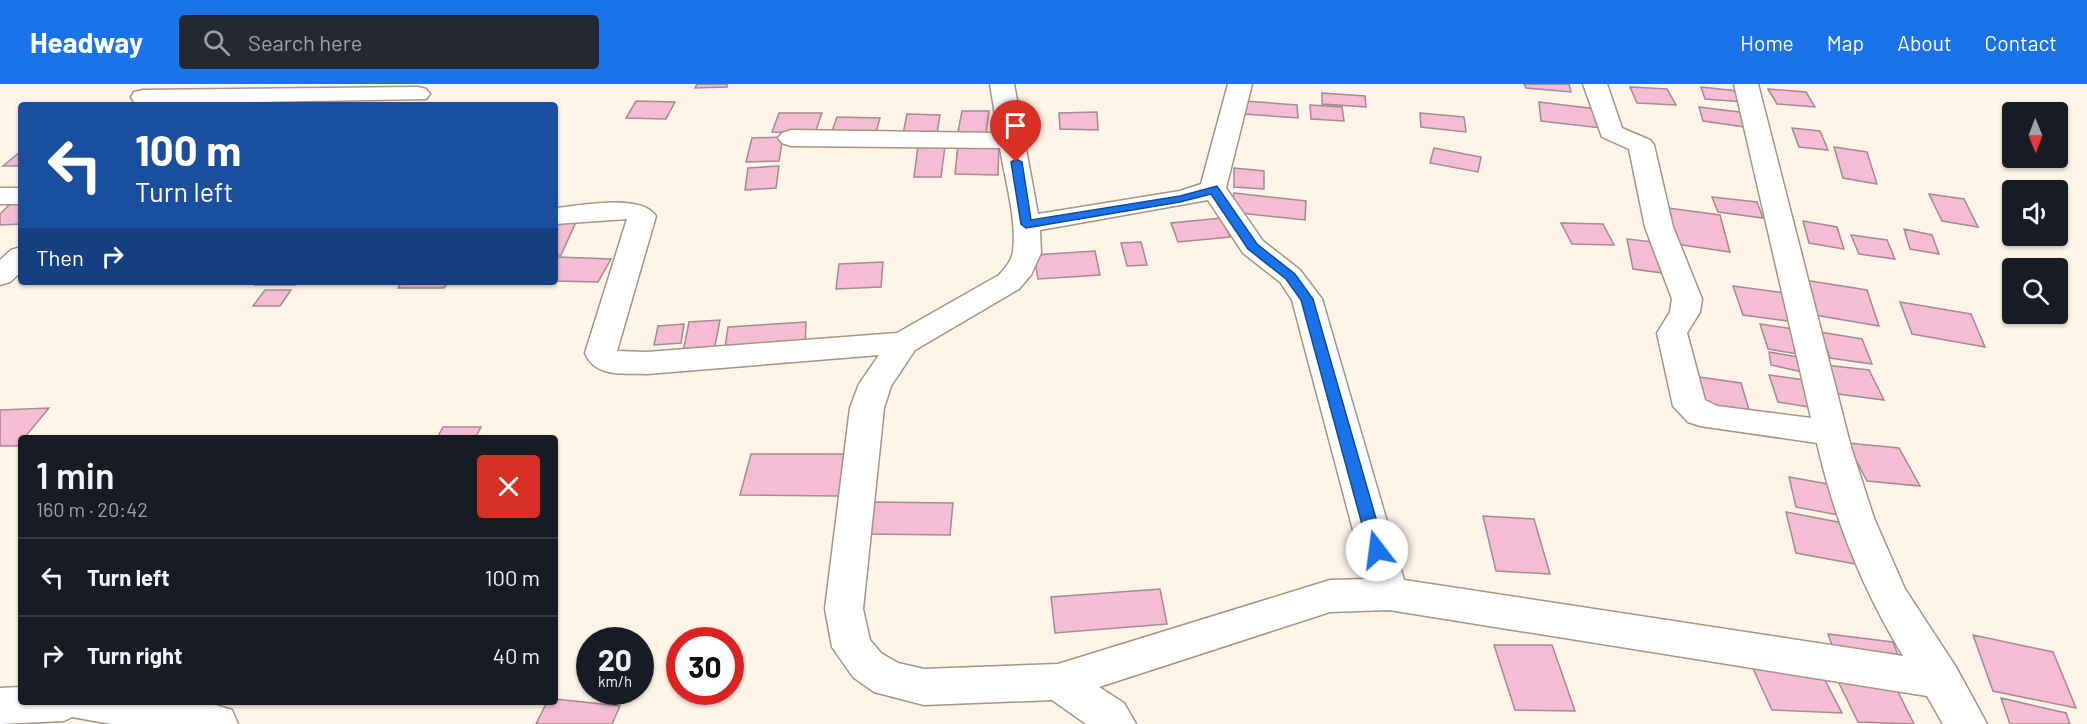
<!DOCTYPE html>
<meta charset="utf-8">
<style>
body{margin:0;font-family:Barlow,sans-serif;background:#242831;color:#f1f3f6;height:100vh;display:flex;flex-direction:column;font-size:22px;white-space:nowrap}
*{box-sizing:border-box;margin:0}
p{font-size:20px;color:#9ea1a6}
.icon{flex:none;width:33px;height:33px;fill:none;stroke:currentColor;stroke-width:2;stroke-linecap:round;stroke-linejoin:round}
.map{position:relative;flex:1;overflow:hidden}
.drawer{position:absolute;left:18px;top:351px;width:540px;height:270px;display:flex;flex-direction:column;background:#171b24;border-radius:6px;box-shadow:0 2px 4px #0004}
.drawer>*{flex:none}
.guide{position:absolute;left:18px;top:18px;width:540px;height:183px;border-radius:6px;box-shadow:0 2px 4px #0004;background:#1a4fa0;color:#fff;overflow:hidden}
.needle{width:39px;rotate:179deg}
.controls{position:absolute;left:2002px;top:18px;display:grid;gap:12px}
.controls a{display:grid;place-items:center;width:66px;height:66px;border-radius:6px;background:#171b24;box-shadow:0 2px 4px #0004;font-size:30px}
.speed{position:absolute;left:576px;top:543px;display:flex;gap:12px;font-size:30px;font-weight:700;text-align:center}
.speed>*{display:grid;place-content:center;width:78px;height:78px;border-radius:50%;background:#171b24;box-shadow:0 2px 4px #0004;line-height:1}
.speed small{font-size:15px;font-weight:400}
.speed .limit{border:9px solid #d22;background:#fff;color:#111}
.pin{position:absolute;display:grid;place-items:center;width:51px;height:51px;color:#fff;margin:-62px -26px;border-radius:50% 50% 50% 0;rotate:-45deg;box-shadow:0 0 6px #0007}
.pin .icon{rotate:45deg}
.me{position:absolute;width:66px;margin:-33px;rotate:345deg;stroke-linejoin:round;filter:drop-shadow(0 0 4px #0008)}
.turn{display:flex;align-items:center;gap:21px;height:126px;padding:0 18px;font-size:27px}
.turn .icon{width:78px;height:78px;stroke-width:2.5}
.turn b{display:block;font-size:42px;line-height:51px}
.then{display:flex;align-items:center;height:57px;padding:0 18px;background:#0003;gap:12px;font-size:22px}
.round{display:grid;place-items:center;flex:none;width:63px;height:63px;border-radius:6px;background:#242831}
.overview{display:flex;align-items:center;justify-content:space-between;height:102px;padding:0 18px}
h1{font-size:36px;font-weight:600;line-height:45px}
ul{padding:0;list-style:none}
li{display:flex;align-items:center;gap:18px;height:78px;padding:0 18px;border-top:2px solid #363941}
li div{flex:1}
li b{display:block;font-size:22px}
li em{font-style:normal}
header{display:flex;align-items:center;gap:36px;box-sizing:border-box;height:84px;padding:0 30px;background:#1a73e8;color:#fff}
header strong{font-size:28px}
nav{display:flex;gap:33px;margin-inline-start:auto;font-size:21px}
.search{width:420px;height:54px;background:#242831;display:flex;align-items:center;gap:15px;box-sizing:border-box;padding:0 21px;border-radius:6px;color:#9ea1a6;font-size:22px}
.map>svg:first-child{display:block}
.building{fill:#f5bcd3;stroke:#a38a93;stroke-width:1.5}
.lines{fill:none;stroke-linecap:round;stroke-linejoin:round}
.minor-casing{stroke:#a59582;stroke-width:3}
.minor{fill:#fff;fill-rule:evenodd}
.route{fill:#1a73e8;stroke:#114b97;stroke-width:1.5}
</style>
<header>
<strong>Headway</strong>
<div class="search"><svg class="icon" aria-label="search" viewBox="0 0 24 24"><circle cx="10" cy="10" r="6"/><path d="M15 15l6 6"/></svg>Search here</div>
<nav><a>Home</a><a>Map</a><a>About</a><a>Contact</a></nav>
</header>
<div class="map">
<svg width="2087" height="640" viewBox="0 0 2087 640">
<rect width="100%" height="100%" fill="#fef4e7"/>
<path class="building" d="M697 0H727V3L695 4Z
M1524 0H1569L1571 8 1526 4Z
M1630 3 1667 5 1676 21 1637 19Z
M1701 3 1738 7 1743 18 1705 15Z
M1768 5 1806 8 1815 23 1777 20Z
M1322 9 1365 12 1366 23 1322 20Z
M636 17 675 18 666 35 626 34Z
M1245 17 1297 21 1298 34 1245 30Z
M1539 18 1597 25 1601 44 1541 37Z
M1310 21 1342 23 1344 37 1311 35Z
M1699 23 1747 29 1752 44 1703 37Z
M962 27H989L986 49 958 48Z
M1097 28 1098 46 1060 45 1059 29Z
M779 29H822L815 49 772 48Z
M1420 29 1464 33 1466 48 1421 43Z
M907 30 940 31 937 50H903Z
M837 33 880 34 876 48 832 47Z
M1792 44 1820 47 1828 66 1799 63Z
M783 53 779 77 746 78 752 54Z
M958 61H999L998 91 955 90Z
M918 62H945L941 93H914Z
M1834 63 1867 68 1877 100 1843 94Z
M1434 64 1481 73 1478 88 1430 79Z
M21 67V82H3Z
M779 82 776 104 745 106 748 84Z
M1234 84 1264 87V105L1234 103Z
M1234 109 1306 117 1305 136 1231 128Z
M1929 110 1964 115 1978 143 1942 137Z
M1712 113 1757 118 1763 134 1718 128Z
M13 117H21V140L0 141V130Z
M1668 124 1720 131 1730 168 1676 160Z
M1222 134 1230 153 1178 158 1171 139Z
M1803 137 1837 143 1844 165 1809 159Z
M555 138H576L561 171H555Z
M1561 139 1603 140 1614 161 1572 160Z
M1904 145 1932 151 1939 170 1910 165Z
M1851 151 1887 156 1895 175 1859 170Z
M1627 155 1662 159 1670 190 1633 185Z
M1141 158 1147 181 1127 182 1121 159Z
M1095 167 1100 191 1038 195 1034 171Z
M557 173 611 175 598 198 555 197Z
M883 178 881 203 836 205 839 180Z
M1804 196 1867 206 1879 242 1815 231Z
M257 198H296L295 201H255Z
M402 198H448L444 204H398Z
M1733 202 1785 209 1796 238 1743 231Z
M265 206H291L280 222H253Z
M1900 218 1971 230 1985 263 1912 250Z
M720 236 714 267 683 268 689 238Z
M806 238 805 264 724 270 728 243Z
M684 240 681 259 654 261 658 242Z
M1760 240 1794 245 1804 271 1768 265Z
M1820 248 1862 255 1872 280 1830 274Z
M1769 268 1804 274 1806 289 1771 281Z
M1825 281 1869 286 1884 316 1838 310Z
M1769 291 1805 296 1815 324 1778 318Z
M1692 292 1741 299 1750 329 1700 323Z
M49 324 24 354H21L18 362H0V326Z
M443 343H481L475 354H437Z
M1847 359 1899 364 1920 402 1867 397Z
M751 370H846L839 412 740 411Z
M1789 393 1839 402 1849 433 1796 423Z
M872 418 953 419 950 451 866 450Z
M1786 428 1848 440 1861 481 1796 469Z
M1483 432 1534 435 1550 490 1496 487Z
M1160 505 1167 540 1055 549 1051 513Z
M1828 550 1893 558 1904 587 1838 578Z
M1973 551 2053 568 2076 624 1993 607Z
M1494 561H1552L1575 627 1515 626Z
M1749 576 1818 583 1842 629 1772 626Z
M1835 591 1891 594 1914 640 1858 638Z
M2001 614 2066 629 2070 640H2010Z
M555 615 620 622 612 640H536L547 618H555Z"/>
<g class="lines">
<g class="minor-casing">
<path id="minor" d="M990 0H1014L1038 130 1180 107 1201 100 1228 0H1252L1226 104 1263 157 1300 186 1322 215 1404 496 1903 572C1863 506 1834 435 1817 359L1700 342 1688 338 1673 322 1657 249 1670 228 1672 215 1645 143 1629 65 1602 53 1583 0H1607L1622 44 1650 56 1654 61 1673 143 1702 215 1700 228 1687 249 1705 316 1717 322 1811 334 1734 0H1758L1851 363 1874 434 1905 505 1956 583 1987 640H1943L1927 612 1389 526 1330 528 1099 603 1124 619 1136 640H1086L1052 616 924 621 874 608 853 593 832 563 825 525 850 324 859 300 879 271 647 290C624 289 595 294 585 269L627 135 555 140V124C580 122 640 109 656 132L617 267 647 268 897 249 999 191C1005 184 1011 178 1013 168 1017 134 1005 97 1000 64L791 62 782 59 778 54 782 49 791 46 998 49ZM1208 116 1243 169 1280 198 1292 216 1366 495 1330 496 1058 580 924 585 898 579 881 569 870 556 863 525 884 324 891 302 915 266 1019 205 1031 191 1041 169 1040 146Z
M418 3 426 5 430 10 426 15 143 20 134 18 131 13 134 8 143 6Z
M0 104H21V120H0Z
M21 163V188L10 198 0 201V176L11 166Z
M21 603V618H206L232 626 238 640H111L72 633 64 637 0 640V604Z"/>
</g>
<use href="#minor" class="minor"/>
</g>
<path class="route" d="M1016 75 1022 78 1031 136 1180 112 1217 102 1257 160 1295 190 1313 215 1385 466 1382 471 1377 473 1369 466 1301 216 1286 195 1248 165 1211 110 1180 118 1026 144 1021 140 1011 78Z"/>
</svg>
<div class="controls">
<a><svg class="needle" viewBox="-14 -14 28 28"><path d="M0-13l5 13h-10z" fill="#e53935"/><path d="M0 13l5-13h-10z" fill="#9ea1a6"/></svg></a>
<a><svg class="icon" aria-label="sound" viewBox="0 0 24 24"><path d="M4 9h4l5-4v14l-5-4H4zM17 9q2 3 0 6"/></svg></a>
<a><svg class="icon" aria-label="search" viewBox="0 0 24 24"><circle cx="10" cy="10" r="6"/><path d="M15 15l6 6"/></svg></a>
</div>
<div class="speed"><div>20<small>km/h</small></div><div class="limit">30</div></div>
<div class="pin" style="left:1016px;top:78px;background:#d93025"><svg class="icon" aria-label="arrive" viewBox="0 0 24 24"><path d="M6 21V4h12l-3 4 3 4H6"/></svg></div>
<svg class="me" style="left:1377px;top:466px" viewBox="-20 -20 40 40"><circle r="19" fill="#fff"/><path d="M0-13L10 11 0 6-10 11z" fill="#1a73e8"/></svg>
<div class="guide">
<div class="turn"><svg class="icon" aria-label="left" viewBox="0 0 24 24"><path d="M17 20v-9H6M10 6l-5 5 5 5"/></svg><div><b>100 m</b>Turn left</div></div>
<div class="then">Then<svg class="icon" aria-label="right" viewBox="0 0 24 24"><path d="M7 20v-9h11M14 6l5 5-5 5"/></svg></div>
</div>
<section class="drawer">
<div class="overview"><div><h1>1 min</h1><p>160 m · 20:42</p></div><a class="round" style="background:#d93025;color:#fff"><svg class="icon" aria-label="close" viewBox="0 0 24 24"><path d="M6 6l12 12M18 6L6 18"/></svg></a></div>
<ul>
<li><svg class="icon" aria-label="left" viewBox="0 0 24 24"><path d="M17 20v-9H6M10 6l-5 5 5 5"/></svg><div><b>Turn left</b></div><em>100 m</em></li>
<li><svg class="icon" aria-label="right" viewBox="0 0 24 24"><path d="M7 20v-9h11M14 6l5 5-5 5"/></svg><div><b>Turn right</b></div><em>40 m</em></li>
</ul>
</section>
</div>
